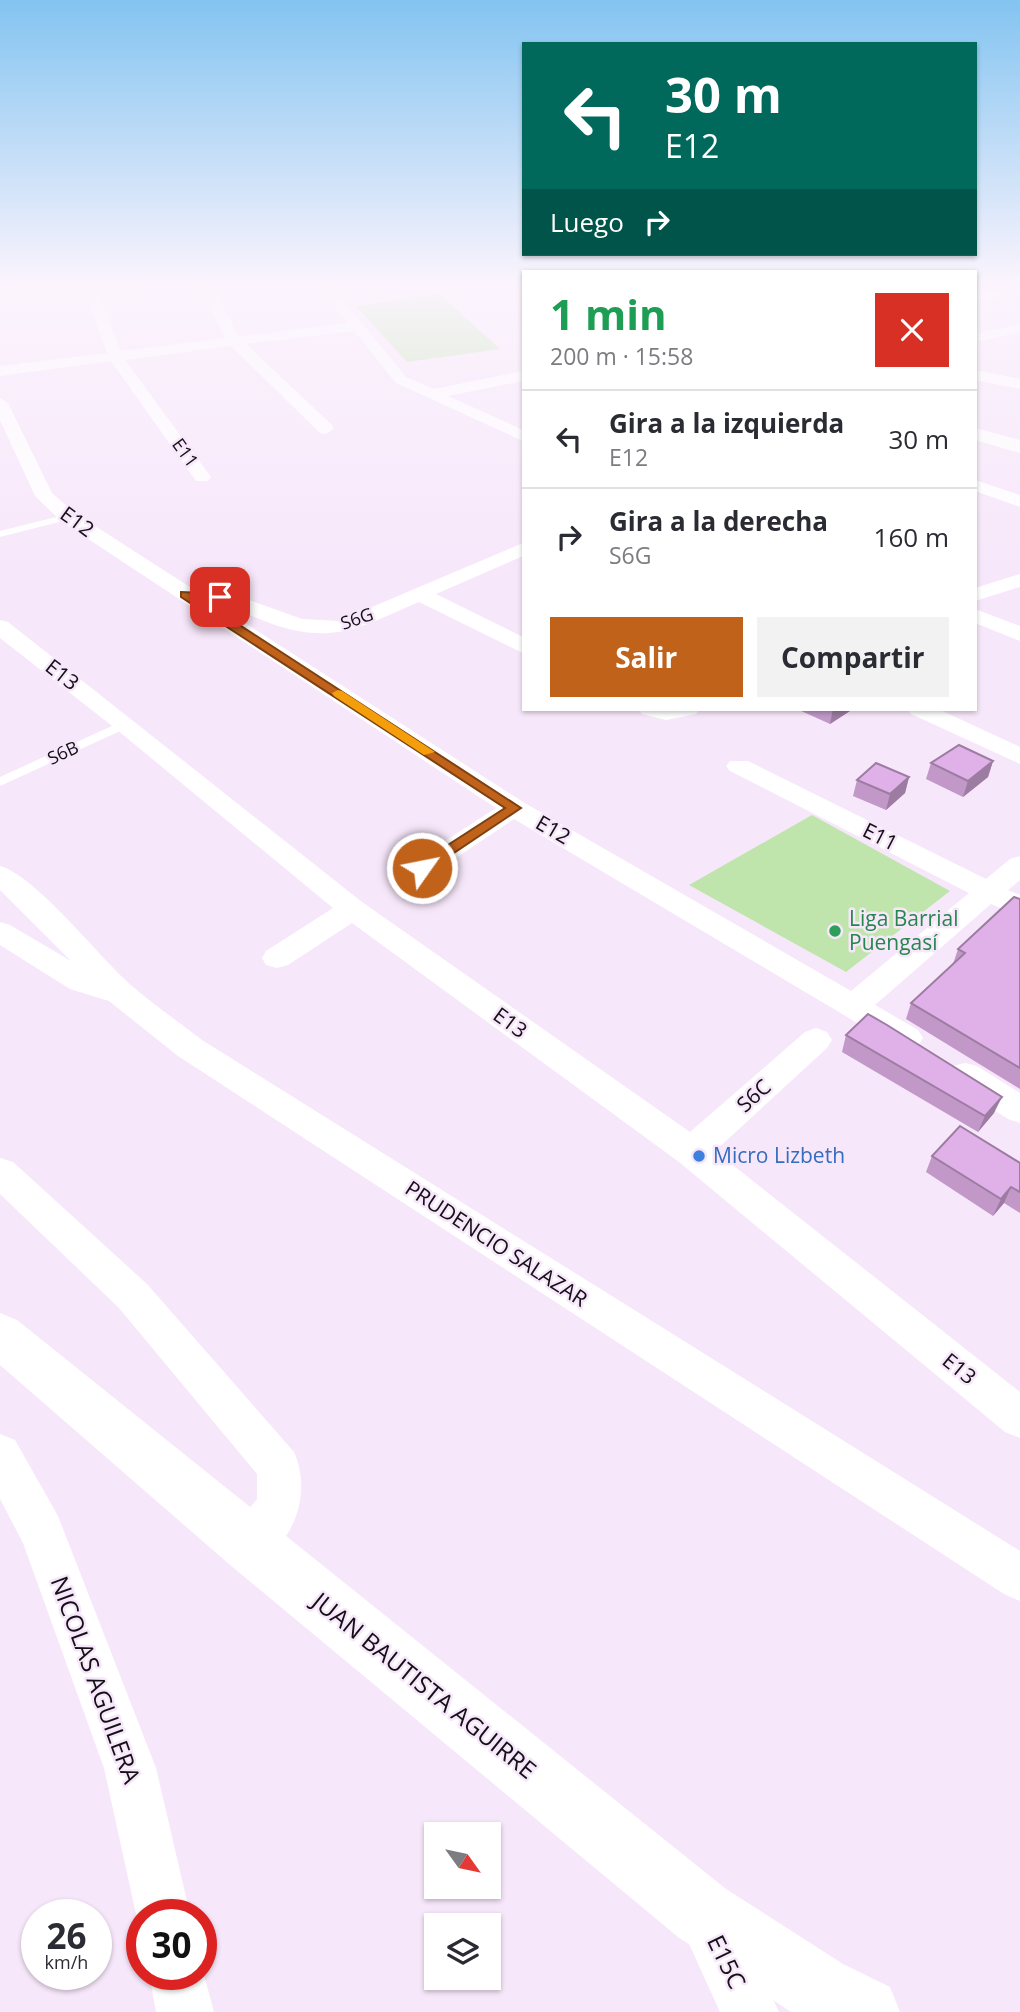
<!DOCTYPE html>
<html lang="es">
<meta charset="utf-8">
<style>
body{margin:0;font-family:"Open Sans",sans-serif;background:#f2f2f3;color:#2b2b33;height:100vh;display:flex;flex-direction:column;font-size:26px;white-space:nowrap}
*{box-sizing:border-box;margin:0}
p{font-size:23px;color:#7c7c81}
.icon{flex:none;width:38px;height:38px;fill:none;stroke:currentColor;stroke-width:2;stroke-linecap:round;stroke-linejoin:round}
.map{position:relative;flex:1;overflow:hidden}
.side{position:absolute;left:522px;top:270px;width:455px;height:441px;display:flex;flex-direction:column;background:#fff;border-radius:0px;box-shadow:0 2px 5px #0004}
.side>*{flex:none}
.top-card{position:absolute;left:522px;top:42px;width:455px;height:214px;border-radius:0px;box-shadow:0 2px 5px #0004;background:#00695c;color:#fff;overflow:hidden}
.needle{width:46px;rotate:123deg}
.controls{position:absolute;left:424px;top:1822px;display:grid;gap:14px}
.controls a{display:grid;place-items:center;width:77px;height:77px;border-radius:0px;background:#fff;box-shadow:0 2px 5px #0004;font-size:35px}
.speed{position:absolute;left:21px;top:1899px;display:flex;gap:14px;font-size:35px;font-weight:700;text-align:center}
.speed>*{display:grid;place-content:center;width:91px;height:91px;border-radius:50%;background:#fff;box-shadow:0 2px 5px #0004;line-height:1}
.speed small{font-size:18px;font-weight:400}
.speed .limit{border:10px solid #d22;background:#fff;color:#111}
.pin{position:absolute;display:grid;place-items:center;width:60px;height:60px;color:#fff;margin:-30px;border-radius:14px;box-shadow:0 4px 10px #0006}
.me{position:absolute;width:77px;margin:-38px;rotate:57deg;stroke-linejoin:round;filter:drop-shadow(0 0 5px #0008)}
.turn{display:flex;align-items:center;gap:24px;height:147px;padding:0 28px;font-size:32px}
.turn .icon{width:91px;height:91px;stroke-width:2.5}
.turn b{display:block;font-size:49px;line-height:60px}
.then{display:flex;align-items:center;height:66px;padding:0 28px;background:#0003;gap:14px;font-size:26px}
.round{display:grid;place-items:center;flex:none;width:74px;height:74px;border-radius:0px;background:#f2f2f3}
.summary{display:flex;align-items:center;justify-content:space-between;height:119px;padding:0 28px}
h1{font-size:42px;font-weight:700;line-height:52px;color:#1e9e55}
.button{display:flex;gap:14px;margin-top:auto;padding:14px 28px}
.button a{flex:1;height:80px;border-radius:0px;background:#c1621b;color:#fff;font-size:28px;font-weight:700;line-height:80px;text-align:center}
.button a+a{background:#f2f2f3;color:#2b2b33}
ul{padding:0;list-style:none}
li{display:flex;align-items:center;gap:21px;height:98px;padding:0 28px;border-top:2px solid #e1e1e2}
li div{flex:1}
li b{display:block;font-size:26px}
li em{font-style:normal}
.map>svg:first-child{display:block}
.green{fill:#bfe5ad}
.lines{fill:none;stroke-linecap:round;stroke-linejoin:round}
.lane{fill:#fff;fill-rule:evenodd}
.street{fill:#fff;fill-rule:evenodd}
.secondary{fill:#fff;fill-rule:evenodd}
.highway{fill:#fff;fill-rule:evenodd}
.wall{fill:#c198c8}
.shaded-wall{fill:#9d7ca2}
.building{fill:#e0b1e8;stroke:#9d7ca2;stroke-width:2}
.route{fill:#c1621b;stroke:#7d4012;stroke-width:2}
.slow{fill:#f59e0b}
.leisure-dot{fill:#2e9e5b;stroke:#f7e7fa;stroke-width:2.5}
.shop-dot{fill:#3f7fe0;stroke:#f7e7fa;stroke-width:2.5}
.labels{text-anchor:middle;stroke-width:5;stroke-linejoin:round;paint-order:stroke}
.far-street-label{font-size:18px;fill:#150f16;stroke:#f7e7fa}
.street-label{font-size:21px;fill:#150f16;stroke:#f7e7fa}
.leisure-label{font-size:21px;fill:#27864d;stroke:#f7e7fa;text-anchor:start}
.shop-label{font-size:21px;fill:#366cbe;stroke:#f7e7fa;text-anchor:start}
.near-street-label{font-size:24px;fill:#150f16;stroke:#f7e7fa}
</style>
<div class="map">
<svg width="1020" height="2012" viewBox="0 0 1020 2012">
<rect width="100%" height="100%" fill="#f7e7fa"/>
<path class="green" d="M440 294 500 349 407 362 356 306Z
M812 815 950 891 846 972 689 885Z"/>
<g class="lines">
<path class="lane" d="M68 514 71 515V519L0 537V531Z
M125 720 129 721V727L0 786V777Z"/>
<path class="street" d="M69 284H147L141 288 97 290 121 351 225 338 199 284H211L239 337 347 323 317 284H330L406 377 434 389 523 371V381L448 396 523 430V441L396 383 354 331 246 344 332 425 334 429 326 434 320 433 231 346 125 360 211 477 208 481H196L111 361 0 376V366L107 353 84 291 0 295V287Z
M1020 287V295L975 303V295Z
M1020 324V332L975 342V334Z
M975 370 1020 379V389L975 380Z
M0 398 8 403 52 493 75 513 193 589 241 597 302 619 339 621 523 543V556L436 594 523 637V653L419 602C364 625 337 645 275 625 255 618 236 608 214 603L523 802 851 991 969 893 730 771 726 766 730 761H748L986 879 1010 859 1020 856V880L1008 890 1020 895V916L991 904 875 1005 918 1030 923 1038 918 1046 907 1050 896 1046 514 819 432 874 422 877 412 874 408 868 412 862 496 808 61 521 35 496 0 420Z
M975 480 1020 495V507L975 491Z
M1020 574V587L975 601V588Z
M975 609 1020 626V641L975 623Z
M0 620 8 622 362 902 690 1132 805 1032 816 1028 827 1032 832 1040 827 1048 715 1151 1020 1392V1438L1005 1432 679 1162 352 923 288 965 277 968 266 965 262 958 266 951 333 908 116 729 0 638Z
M638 709H700L696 714 666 720 642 714Z
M907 709H938L1020 747V764L911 714Z
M0 866C35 875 101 959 132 986 154 1005 179 1022 202 1040L1020 1551V1601L1004 1594 178 1056 109 1001 70 989 0 945V922L10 925 71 961 0 890Z
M965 1063 977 1066 1020 1093V1123L1008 1119 953 1084 948 1075 953 1066Z
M0 1158 13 1162 147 1284 294 1452C313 1495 293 1548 249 1567L233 1560 226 1544 233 1528 257 1499V1474L119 1308 0 1194Z
M0 1434 15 1440 58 1516 156 1768 190 1914H142V1929L136 1914 104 1768 23 1543 0 1499Z
M713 1907 733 1915 779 2012H720L685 1935 693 1915Z
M201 1964 214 2012H156L149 1974H201Z"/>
<path class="secondary" d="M0 1313 17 1320 726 1889 843 1964 890 1987 900 2012H791L678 1937 229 1564 0 1365Z"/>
<path class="highway" d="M507 284H523V293Z
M975 428 1020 440V453L975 440Z"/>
</g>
<path class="wall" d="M799 709H853L830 724 799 710Z
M993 761 988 777 963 797 926 779 931 763Z
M909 777 905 793 886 810 853 796 857 780Z
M1020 899V1089L906 1019 911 1003 953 964 958 949Z
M846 1035 994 1113 978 1132 842 1052Z
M932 1156 1020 1163V1213L1004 1203 993 1216 926 1172Z"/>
<path class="shaded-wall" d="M833 709H853L830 724Z
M993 761 988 777 963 797 968 781Z
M909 777 905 793 886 810 890 794Z
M1002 1097 994 1113 978 1132 985 1116Z
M1011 1187 1004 1203 993 1216 1001 1199Z"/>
<path class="building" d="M959 745 993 761 968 781 931 763Z
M876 763 909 777 890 794 857 780Z
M1014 897 1020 899V1068L911 1003 965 953 958 949Z
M868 1014 887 1025 1002 1097 985 1116 846 1035Z
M960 1126 1020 1163V1192L1011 1187 1001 1199 932 1156Z"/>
<linearGradient id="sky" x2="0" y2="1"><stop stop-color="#83c4f1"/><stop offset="0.5" stop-color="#fbf4fd"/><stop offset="1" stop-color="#fbf4fd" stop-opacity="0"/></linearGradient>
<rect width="1020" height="565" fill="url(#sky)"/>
<path class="route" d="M181 592 224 594V599L198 598 521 808 427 871H417V865L505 808 181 597Z"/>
<path class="slow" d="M338 690 342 691 435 752 424 755 334 696 332 693Z"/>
<circle class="leisure-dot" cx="835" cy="931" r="7"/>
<circle class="shop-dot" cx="699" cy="1156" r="7"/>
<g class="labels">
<g class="far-street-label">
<text transform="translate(185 453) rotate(54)" y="6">E11</text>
<text transform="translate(357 619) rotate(-19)" y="6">S6G</text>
<text transform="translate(63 753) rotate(-25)" y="6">S6B</text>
</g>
<g class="street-label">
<text transform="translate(77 522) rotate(36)" y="7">E12</text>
<text transform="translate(62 675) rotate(38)" y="7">E13</text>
<text transform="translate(553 830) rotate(30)" y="7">E12</text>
<text transform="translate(880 837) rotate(27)" y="7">E11</text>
<text transform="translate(510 1023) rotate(36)" y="7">E13</text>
<text transform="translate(754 1096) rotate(-42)" y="7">S6C</text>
<text transform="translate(496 1244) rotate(33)" y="7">PRUDENCIO SALAZAR</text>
<text transform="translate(959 1369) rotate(39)" y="7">E13</text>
</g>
<g class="leisure-label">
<text x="849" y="926">Liga Barrial<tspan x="849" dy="24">Puengasí</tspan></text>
</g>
<g class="shop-label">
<text x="713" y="1163">Micro Lizbeth</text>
</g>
<g class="near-street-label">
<text transform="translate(95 1680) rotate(70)" y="8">NICOLAS AGUILERA</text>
<text transform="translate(424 1686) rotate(39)" y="8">JUAN BAUTISTA AGUIRRE</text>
<text transform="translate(726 1962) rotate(64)" y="8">E15C</text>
</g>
</g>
</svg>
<div class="controls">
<a><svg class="needle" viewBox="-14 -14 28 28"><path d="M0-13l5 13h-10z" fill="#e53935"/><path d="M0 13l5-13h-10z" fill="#7c7c81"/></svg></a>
<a><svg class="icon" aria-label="layers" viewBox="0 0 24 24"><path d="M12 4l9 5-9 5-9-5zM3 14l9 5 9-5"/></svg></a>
</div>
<div class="speed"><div>26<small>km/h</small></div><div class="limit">30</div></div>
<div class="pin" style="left:220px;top:597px;background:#d93025"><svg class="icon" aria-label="arrive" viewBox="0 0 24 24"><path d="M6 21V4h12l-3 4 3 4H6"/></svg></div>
<svg class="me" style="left:422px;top:868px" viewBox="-20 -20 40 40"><circle r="17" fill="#c1621b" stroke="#fff" stroke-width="3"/><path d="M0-11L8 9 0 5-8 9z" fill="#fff"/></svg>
<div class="top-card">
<div class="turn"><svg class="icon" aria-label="left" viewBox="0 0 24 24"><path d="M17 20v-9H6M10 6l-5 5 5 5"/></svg><div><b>30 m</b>E12</div></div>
<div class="then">Luego<svg class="icon" aria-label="right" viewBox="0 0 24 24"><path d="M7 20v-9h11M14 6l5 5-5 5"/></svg></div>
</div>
<section class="side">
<div class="summary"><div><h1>1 min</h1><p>200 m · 15:58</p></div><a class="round" style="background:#d93025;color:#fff"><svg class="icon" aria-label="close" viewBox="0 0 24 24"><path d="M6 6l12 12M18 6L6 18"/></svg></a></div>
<ul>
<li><svg class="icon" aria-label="left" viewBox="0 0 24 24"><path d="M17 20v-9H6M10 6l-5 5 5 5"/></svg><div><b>Gira a la izquierda</b><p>E12</p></div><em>30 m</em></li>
<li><svg class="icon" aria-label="right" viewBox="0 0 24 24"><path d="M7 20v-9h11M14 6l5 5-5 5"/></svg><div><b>Gira a la derecha</b><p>S6G</p></div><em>160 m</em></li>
</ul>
<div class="button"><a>Salir</a><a>Compartir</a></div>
</section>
</div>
